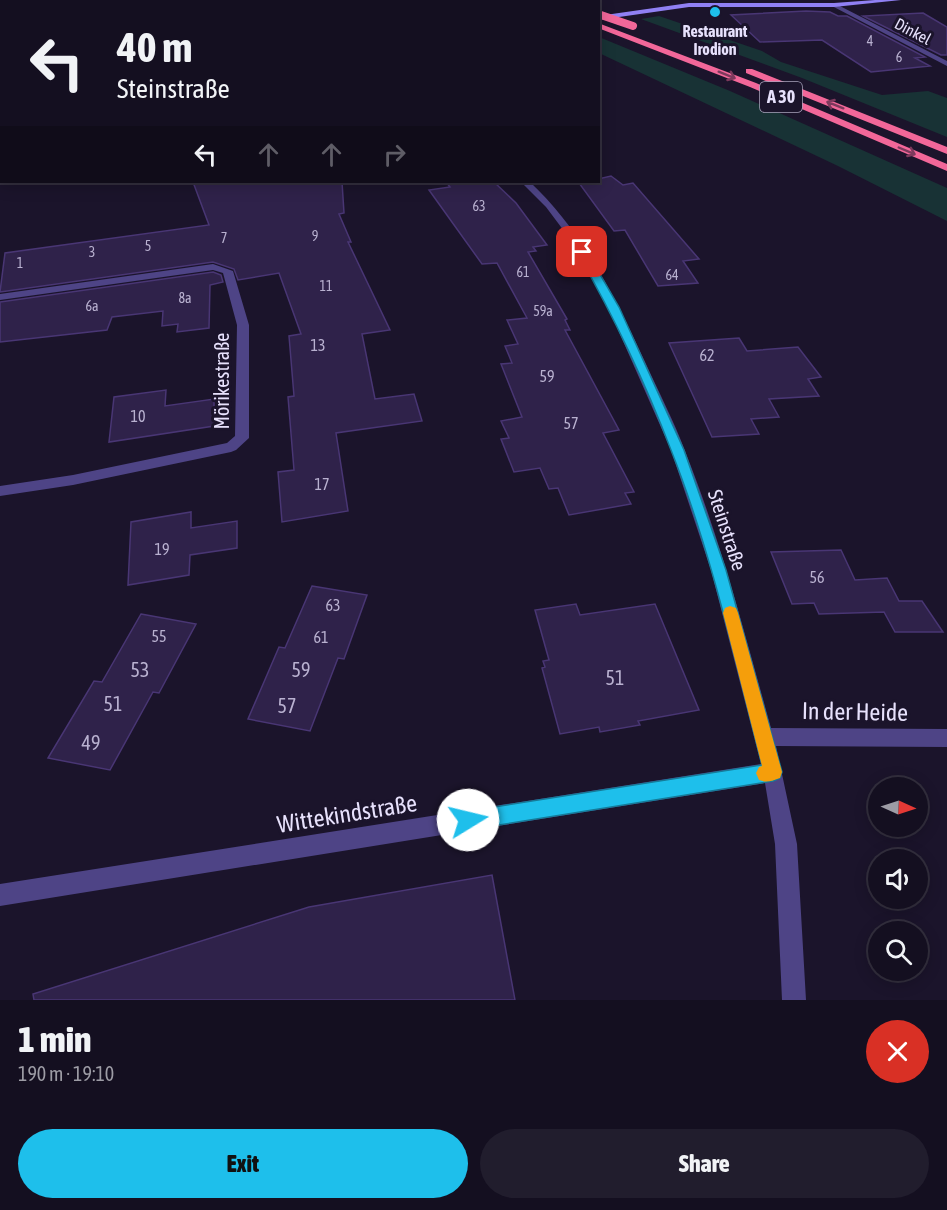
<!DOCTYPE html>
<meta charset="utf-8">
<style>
body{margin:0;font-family:"Asap Condensed",sans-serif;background:#211d2d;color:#f1f3f6;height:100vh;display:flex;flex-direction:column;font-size:22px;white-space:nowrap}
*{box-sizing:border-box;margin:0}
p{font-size:20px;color:#9d9ca5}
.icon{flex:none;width:33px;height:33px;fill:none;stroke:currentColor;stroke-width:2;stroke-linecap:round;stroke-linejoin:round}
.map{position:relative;height:1000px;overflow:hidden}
.sheet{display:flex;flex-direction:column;background:#140f20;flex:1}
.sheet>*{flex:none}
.guide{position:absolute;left:0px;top:0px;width:600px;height:183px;box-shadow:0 3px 15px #0003,0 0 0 2px #332f3e;background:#140f20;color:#f1f3f6;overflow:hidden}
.needle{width:39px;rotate:93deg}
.fabs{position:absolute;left:868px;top:777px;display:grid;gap:12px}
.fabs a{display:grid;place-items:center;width:60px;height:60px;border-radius:50%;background:#140f20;box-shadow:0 3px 15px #0003,0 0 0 2px #332f3e;font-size:30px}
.pin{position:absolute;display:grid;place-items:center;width:51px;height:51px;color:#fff;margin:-26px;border-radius:12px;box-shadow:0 3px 9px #0006}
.me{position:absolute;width:66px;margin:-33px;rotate:81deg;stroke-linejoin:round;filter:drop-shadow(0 0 4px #0008)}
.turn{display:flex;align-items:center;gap:21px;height:126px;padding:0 18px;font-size:27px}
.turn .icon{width:78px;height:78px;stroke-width:2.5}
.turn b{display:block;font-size:42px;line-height:51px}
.lanes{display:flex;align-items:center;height:57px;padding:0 18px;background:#0003;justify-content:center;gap:30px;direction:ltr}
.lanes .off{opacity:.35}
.round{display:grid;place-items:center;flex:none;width:63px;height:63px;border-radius:32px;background:#211d2d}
.head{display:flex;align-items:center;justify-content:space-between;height:102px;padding:0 18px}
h1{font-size:36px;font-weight:800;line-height:45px}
.primary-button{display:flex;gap:12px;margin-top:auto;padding:12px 18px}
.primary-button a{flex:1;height:69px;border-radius:36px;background:#1ebfeb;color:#111;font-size:24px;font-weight:800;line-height:69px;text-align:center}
.primary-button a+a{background:#211d2d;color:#f1f3f6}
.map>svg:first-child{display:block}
.green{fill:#183235}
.building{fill:#2f224a;stroke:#493674;stroke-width:1.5}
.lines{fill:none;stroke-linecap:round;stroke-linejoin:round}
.street{fill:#4e4486;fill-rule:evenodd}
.secondary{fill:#9080f4;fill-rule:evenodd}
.highway{fill:#f26799;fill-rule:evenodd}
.highway-bridge{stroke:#f26799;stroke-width:8}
.oneway{stroke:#7c395c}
.route{fill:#1ebfeb;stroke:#147c99;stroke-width:1.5}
.slow{fill:#f59e0b}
.poi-dot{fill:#1ebfeb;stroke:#1b142b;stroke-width:2}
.labels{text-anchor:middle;stroke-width:6;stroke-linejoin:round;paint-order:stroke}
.far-number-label{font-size:14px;fill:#b9b1d0}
.far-poi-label{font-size:16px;font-weight:bold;fill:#e7e1fc;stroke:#1b142b}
.far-street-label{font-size:16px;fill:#e7e1fc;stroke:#1b142b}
.number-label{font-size:16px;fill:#b9b1d0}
.shield{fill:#1b142b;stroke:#aaa4bd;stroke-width:1.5}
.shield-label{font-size:18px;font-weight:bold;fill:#e7e1fc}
.street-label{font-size:20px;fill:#e7e1fc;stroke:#1b142b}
.near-number-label{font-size:20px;fill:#b9b1d0}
.near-street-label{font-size:24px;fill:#e7e1fc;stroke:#1b142b}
</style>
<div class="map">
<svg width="947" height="1000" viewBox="0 0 947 1000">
<rect width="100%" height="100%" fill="#1b142b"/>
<path class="green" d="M659 16 762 51 781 62 882 95 928 91 947 98V137L802 78 641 19Z
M599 37 730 91 947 188V221L838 166 599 53Z"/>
<path class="building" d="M806 11 830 12 838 16H847L925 57 915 58 930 66 871 72 822 40 760 42 731 15Z
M923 13 947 27V55H941L863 16Z
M611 176 623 185 633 183 699 259 683 261 698 283 658 286 625 230 614 231 579 183 598 182V179Z
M193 182H342L344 213 339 214 351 242H348L390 330 362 334 375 399 414 394 422 421 336 433 348 511 282 522 278 472 294 470 288 397 294 396 289 336 301 334 279 273 238 280 234 269 213 262 0 292 5 253 209 225Z
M446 182H494L516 203 547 245 533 247 536 251 528 252 567 319 565 320 570 330H565L619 430 603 433 634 492 625 493 631 504 569 515 558 488 549 489 540 468 514 472 501 439 509 438 501 421 522 417 501 364 512 363 505 346 518 344 507 320 527 318 497 263 482 264 429 190 450 187Z
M213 272 221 275 223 282 210 285 209 328 177 332 178 324 162 326 163 311 112 317 107 330 0 342V302Z
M739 338 747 351 798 347 821 377 808 379 819 396 769 399 779 417 751 419 759 434 712 437 669 343Z
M166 390 165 406 214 399V426L109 442 114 397Z
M191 512V528L237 521V548L190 555 189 575 128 585 131 522Z
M841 550 855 580 887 578 899 601H922L943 632H895L884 612 819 614 814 603 792 604 771 552Z
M312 586 367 595 344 659 338 658 310 731 248 719 279 647 285 648Z
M576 604 580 615 655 604 699 710 638 721 640 725 600 732 599 727 560 734 542 668 545 667 543 661 549 660 535 610Z
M141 614 196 624 159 693 153 692 110 770 48 758 94 681 102 682Z
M492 875 515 1000H34L33 994 309 907Z"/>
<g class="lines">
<path class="street" d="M12 0H29L7 2Z
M263 0 274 2H265Z
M832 4H836L947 61V66L832 6Z
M521 182H530C583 232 615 297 646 364 659 393 674 421 685 451 721 541 745 635 771 728L947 729V747L776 746 797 844 806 1000H782L775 844 765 783 0 906V884L761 764 711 570 671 450 608 307 567 235 546 207Z
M213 264 233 271 249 325V438L236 450 231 452 73 485 0 496V486L73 475 227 443 235 436 237 325 223 273 213 270 0 300V294Z"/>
<path class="secondary" d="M875 0H901L834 7H689L598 20V16L689 3H834Z
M0 134H2L0 140Z"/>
<path class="highway" d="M525 0H535L536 2H526Z
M553 0 565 2H554Z
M598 23 756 83 947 164V171L750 87 598 28Z
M746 69H752L947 147V154L746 73Z"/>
<path class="highway-bridge" d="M598 14 633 26"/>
</g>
<defs><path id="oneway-shaft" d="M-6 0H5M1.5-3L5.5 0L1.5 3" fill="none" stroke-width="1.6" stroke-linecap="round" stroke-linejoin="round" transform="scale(1.5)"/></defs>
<g class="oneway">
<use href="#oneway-shaft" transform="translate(727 75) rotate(22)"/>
<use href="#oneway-shaft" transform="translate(835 105) rotate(-158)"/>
<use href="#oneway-shaft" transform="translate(907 151) rotate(23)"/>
</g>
<path class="route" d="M582 249 587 252 619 307 684 450 726 570 782 772 780 778 773 781 468 830 461 827 459 820 461 814 468 811 762 765C735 660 711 551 671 450 645 382 613 315 577 252Z"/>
<path class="slow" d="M730 606 736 608 738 613 782 772 780 778C772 781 767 783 759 780L756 773 759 767 762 766 723 613 725 608Z"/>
<circle class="poi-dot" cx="715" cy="12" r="6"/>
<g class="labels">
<g class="far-number-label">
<text x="870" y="46">4</text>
<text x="899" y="62">6</text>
<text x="479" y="211">63</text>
<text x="315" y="241">9</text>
<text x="224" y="243">7</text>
<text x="148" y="251">5</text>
<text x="92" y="257">3</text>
<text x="20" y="268">1</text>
<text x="523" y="277">61</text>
<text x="672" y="280">64</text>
<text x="326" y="291">11</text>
<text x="185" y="303">8a</text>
<text x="92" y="311">6a</text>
<text x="543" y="316">59a</text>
</g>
<g class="far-poi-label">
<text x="715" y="37">Restaurant<tspan x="715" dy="18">Irodion</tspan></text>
</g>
<g class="far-street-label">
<text transform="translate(913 31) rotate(28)" y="6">Dinkel</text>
</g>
<g class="number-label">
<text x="318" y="351">13</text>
<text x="707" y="361">62</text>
<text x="547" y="382">59</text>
<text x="138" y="422">10</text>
<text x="571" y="429">57</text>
<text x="322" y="490">17</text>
<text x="162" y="555">19</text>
<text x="817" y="583">56</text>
<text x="333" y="611">63</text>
<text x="159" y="642">55</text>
<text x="321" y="643">61</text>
</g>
<rect class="shield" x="760" y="82" width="42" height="30" rx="4.5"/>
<g class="shield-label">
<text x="781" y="103">A 30</text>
</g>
<g class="street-label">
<text transform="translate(222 381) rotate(-90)" y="7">Mörikestraße</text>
<text transform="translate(727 530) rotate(72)" y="7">Steinstraße</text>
</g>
<g class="near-number-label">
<text x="140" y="677">53</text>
<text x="301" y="677">59</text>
<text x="615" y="685">51</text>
<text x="113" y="711">51</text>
<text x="287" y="713">57</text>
<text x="91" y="750">49</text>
</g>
<g class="near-street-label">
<text transform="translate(855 712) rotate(1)" y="8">In der Heide</text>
<text transform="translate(347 814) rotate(-9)" y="8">Wittekindstraße</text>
</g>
</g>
</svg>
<div class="fabs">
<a><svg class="needle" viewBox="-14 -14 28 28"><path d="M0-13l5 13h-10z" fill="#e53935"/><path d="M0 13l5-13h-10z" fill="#9d9ca5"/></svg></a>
<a><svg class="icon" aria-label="sound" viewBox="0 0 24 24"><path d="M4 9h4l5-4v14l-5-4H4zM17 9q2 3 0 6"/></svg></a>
<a><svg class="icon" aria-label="search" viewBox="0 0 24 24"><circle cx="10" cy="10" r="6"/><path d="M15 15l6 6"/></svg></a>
</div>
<div class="pin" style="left:582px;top:252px;background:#d93025"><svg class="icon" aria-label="arrive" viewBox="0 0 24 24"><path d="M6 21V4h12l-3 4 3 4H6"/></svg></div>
<svg class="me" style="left:468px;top:820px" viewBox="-20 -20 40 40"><circle r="19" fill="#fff"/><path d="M0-13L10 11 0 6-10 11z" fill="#1ebfeb"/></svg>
<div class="guide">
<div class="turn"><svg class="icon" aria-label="left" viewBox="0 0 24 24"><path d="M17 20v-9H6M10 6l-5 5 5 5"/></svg><div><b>40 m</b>Steinstraße</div></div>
<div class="lanes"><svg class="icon" aria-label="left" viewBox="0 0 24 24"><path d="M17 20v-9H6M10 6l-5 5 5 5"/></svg><svg class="icon off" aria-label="ahead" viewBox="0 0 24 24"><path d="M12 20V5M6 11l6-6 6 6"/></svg><svg class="icon off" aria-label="ahead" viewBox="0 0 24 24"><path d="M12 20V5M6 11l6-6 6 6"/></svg><svg class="icon off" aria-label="right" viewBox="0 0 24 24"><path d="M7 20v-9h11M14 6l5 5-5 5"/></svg></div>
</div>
</div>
<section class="sheet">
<div class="head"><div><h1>1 min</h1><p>190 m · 19:10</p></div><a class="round" style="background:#d93025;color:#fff"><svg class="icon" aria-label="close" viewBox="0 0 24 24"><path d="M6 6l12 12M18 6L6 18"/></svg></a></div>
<div class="primary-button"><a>Exit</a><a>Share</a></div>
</section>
